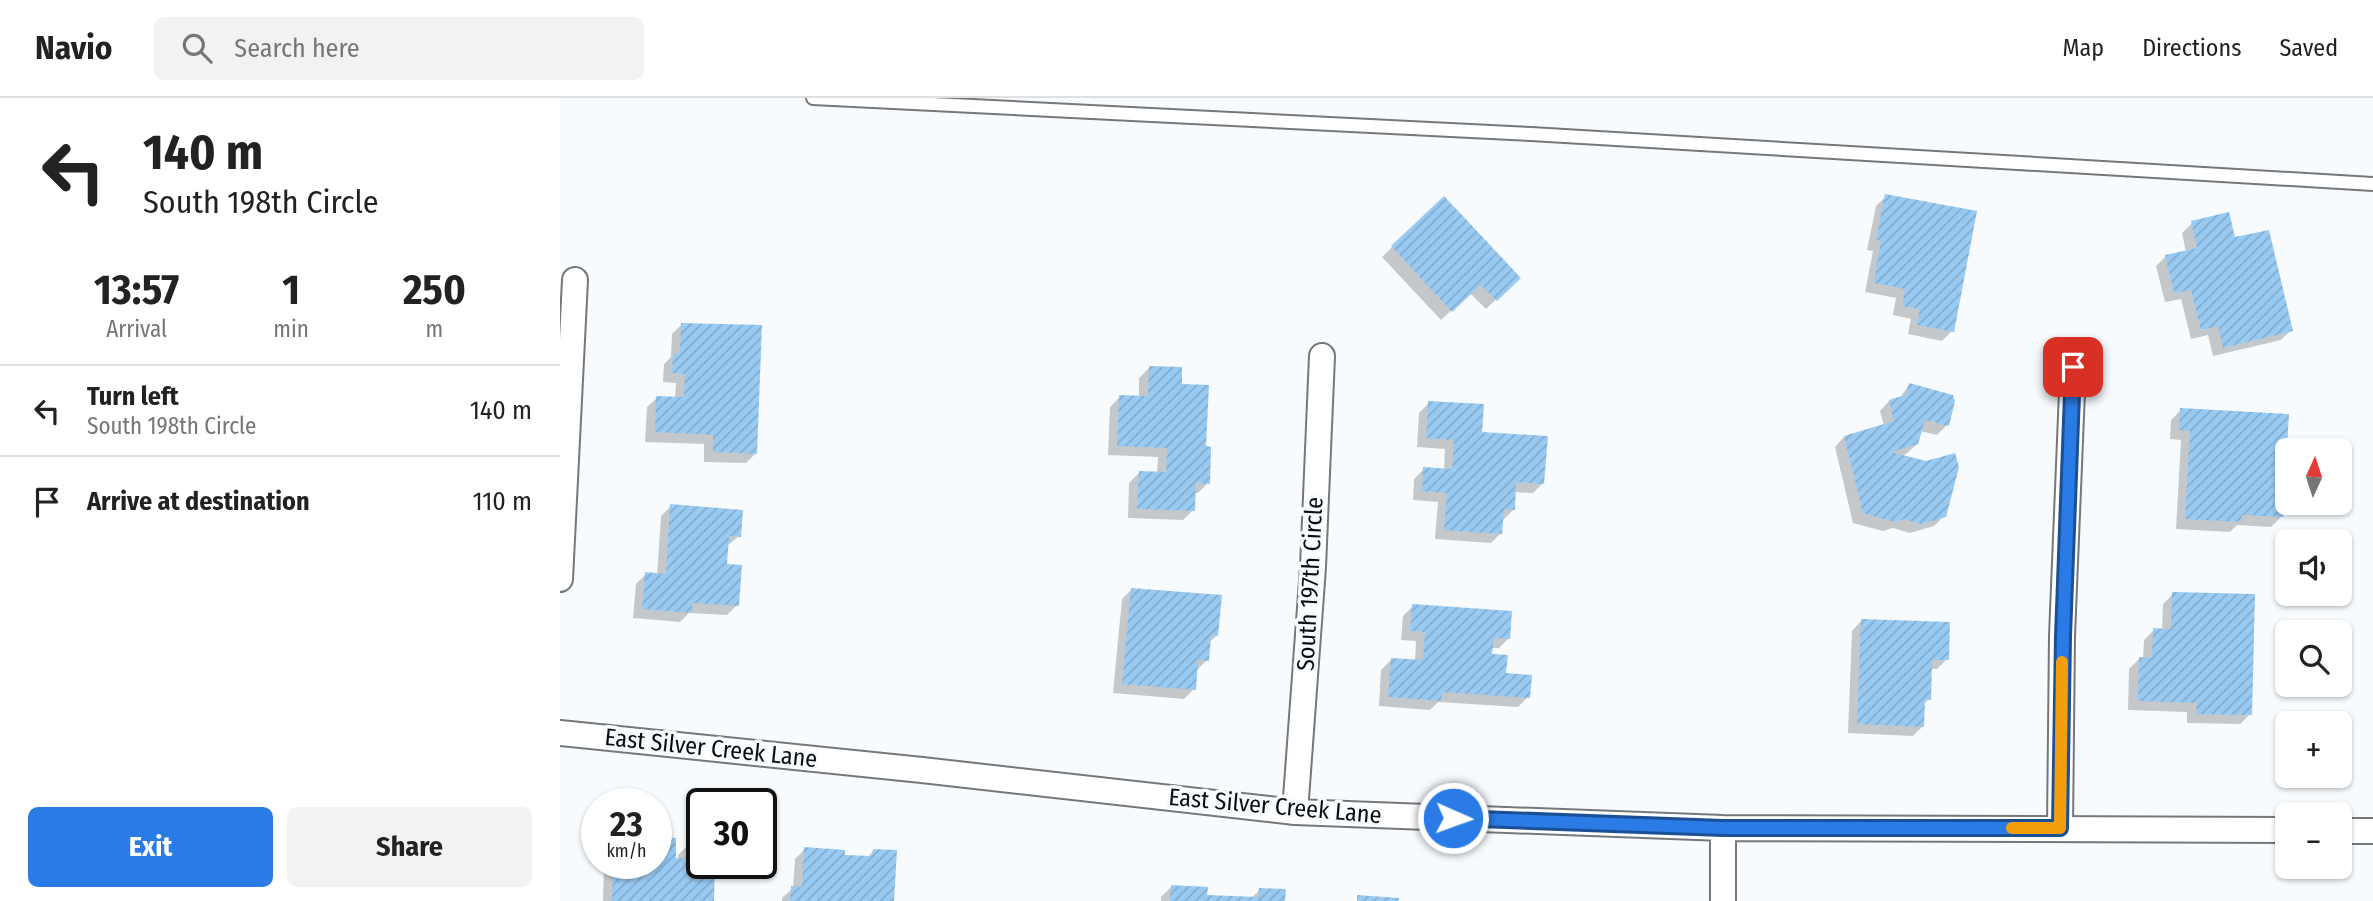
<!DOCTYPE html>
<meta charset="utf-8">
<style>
body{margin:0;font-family:"Fira Sans Condensed",sans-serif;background:#f2f2f2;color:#222;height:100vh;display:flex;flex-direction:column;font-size:26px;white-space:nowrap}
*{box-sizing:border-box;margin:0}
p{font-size:23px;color:#767676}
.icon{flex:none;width:38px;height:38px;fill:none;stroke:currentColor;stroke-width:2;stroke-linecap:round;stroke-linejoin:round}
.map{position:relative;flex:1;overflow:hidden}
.panel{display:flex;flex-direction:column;background:#fff;width:560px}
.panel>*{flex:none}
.top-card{background:#fff;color:#222;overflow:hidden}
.needle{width:46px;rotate:3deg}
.tools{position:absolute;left:1715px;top:340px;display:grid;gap:14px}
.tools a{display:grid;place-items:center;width:77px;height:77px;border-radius:10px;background:#fff;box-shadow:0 2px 5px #0004;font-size:35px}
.speed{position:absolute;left:21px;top:690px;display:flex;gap:14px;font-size:35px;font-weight:700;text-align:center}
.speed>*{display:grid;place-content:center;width:91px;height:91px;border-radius:50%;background:#fff;box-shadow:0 2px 5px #0004;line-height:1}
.speed small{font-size:18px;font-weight:400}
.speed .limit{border:4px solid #111;border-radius:10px;background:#fff;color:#111}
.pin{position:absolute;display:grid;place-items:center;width:60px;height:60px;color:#fff;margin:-30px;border-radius:14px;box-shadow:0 4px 10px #0006}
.me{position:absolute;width:77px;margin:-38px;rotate:92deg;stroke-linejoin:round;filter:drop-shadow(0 0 5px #0008)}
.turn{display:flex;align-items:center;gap:24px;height:147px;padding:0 28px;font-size:32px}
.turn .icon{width:91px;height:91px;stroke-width:2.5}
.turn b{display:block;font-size:49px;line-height:60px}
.eta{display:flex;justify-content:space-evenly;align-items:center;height:119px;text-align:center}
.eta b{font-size:42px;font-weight:700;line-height:49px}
.cta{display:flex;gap:14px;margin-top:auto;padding:14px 28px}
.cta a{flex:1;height:80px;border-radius:10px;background:#2b7be6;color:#fff;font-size:28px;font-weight:700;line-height:80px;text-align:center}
.cta a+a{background:#f2f2f2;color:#222}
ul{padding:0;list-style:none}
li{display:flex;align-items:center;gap:21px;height:91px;padding:0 28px;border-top:2px solid #e0e0e0}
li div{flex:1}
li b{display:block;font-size:26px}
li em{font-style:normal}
header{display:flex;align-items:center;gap:42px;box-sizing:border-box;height:98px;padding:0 35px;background:#fff;border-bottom:2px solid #e0e0e0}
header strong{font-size:33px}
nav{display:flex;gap:38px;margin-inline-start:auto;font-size:24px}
.search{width:490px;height:63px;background:#f2f2f2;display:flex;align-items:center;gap:18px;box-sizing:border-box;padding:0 24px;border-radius:10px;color:#767676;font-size:26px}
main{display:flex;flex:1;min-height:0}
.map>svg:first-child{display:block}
.shadow{fill:#0003}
.building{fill:url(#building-hatch)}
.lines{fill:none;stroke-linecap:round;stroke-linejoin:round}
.lane-casing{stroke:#74787c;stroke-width:16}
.street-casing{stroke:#74787c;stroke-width:28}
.lane{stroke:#fff;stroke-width:12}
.street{stroke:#fff;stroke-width:24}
.route-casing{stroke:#1c5096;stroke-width:18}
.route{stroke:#2b7be6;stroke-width:12}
.slow{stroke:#f59e0b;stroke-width:12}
.labels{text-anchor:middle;stroke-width:7;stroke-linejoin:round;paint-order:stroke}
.street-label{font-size:24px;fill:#0a0c0d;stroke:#f7fbfe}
</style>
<header>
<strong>Navio</strong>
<div class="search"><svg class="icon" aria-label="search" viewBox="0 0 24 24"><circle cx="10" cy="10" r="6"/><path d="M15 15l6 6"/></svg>Search here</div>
<nav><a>Map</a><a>Directions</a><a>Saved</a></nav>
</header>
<main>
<section class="panel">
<div class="top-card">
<div class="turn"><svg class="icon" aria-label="left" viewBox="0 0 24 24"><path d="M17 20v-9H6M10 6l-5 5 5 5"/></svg><div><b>140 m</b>South 198th Circle</div></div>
</div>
<div class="eta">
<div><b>13:57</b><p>Arrival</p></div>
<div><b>1</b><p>min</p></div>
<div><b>250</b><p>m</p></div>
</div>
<ul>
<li><svg class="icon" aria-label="left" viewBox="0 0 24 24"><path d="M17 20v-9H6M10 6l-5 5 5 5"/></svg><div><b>Turn left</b><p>South 198th Circle</p></div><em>140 m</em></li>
<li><svg class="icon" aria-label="arrive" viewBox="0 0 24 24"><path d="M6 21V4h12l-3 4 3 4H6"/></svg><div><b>Arrive at destination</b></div><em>110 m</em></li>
</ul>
<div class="cta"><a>Exit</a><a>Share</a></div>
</section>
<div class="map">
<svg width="1813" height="803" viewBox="0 0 1813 803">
<defs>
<pattern id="building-hatch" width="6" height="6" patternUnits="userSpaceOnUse" patternTransform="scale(1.75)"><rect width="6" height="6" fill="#99caf2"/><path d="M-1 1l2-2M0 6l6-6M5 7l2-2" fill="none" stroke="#82acce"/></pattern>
</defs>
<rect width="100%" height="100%" fill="#f7fbfe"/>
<path class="shadow" d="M1326 98 1392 233 1382 243 1348 236 1351 221 1333 217 1336 200 1305 194 1313 153 1307 152 1316 108Z
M1632 125 1731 232 1721 242 1653 258 1648 237 1631 241 1621 201 1605 204 1596 168 1606 158 1626 154 1622 135Z
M832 149 958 180 926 211 910 195 881 222 822 159Z
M122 226 195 356 186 365 144 364V346L85 344 87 309 97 300H115L116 285 103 284 104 266 111 259 112 236Z
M589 270 620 288 644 350 648 385 638 395H634L633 412 623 422 568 420 569 385 579 375H597L598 359 548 357 550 309 560 299 579 300V280Z
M1349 287 1387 327 1377 337 1360 333 1357 346 1346 356 1339 358 1384 418 1374 428 1350 435 1333 430 1323 433 1293 425 1275 349 1284 339 1324 328 1320 313 1329 303 1339 301Z
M869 305 920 335 983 385 973 395 954 394 953 412 943 422 941 435 931 445 875 441 878 404 853 402 854 381 864 371 884 372 885 351 857 349 859 315Z
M1621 312 1721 419 1711 429 1677 427 1670 434 1616 431 1621 342 1610 341 1611 322Z
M111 408 179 438 167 448 166 468 177 507 167 517 129 515 120 524 73 520 76 486 86 476 97 477 101 418Z
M572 491 657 537 649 545 647 562 637 572 634 591 624 601 553 595 562 501Z
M1613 496 1690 616 1680 626 1627 625V614L1568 612 1569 571 1579 561H1583L1584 542 1594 532H1602L1603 506Z
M853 508 949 540 939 550H931V558L945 577 968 599 958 609 878 604 870 612 819 608 821 572 831 562 855 563 856 543 841 542 843 518Z
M1301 523 1387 561 1377 571H1370L1369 601 1363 607V628L1353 638 1288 635 1292 533Z
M128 747 142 765H153L152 803H43L44 765H96L118 762V757Z
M245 751 283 759 307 760 313 753 335 754 332 803H222V800L233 790 235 761Z
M611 789 645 798 691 800 700 792H724L723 803H601V799Z"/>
<path class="building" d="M1325 96 1417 113 1394 234 1357 227 1360 211 1342 208 1345 191 1314 185 1321 143 1316 142Z
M884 98 961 180 937 203 921 187 892 214 831 148Z
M1669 114 1675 139 1709 132 1733 233 1663 250 1658 228 1641 232 1631 192 1614 195 1605 157 1637 150 1631 123Z
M121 225 202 227 197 356 153 354V337L95 334 96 298 124 299 125 276 112 275 113 255H120Z
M589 268 622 269V286L649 287 646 348 651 349 650 386 636 385 635 413 577 411 579 373 606 374 607 350 557 348 559 297 588 298Z
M1349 285 1393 297 1395 303 1389 328 1365 322 1358 346 1331 354 1366 363 1395 355 1399 369 1386 419 1361 426 1344 421 1334 424 1303 415 1284 338 1334 323 1329 302 1346 297Z
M868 303 924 306 922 334 988 338 984 386 956 384 955 412 944 411 942 436 884 432 887 395 862 393 863 369 892 371 894 342 866 340Z
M1620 310 1729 316 1723 419 1682 417 1681 424 1625 421 1630 333 1619 332Z
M110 406 183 412 181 439 169 438 167 466 182 467 179 508 132 505V515L82 511 85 474 106 476Z
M571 490 662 497 658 538 651 537 649 563 638 562 636 592 562 586Z
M1612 494 1695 496 1692 617 1636 616 1637 605 1578 603 1579 559 1592 560 1593 530 1611 531Z
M852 506 952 513 950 541 934 540 932 556 948 557 946 575 972 577 970 600 882 594 881 603 828 599 831 560 863 562 865 534 850 533Z
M1301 521 1390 524 1389 562H1372L1371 602 1365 601 1364 629 1297 626Z
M96 739 116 740V760L127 761V745L142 746V765H155L154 803H52L53 765H96Z
M244 749 285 752V757L312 758 313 751 337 752 334 803H230L231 788 242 789Z
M611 787 648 789 647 797 698 799 699 790 726 791 725 803H610Z
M797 797 839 800V803H797Z"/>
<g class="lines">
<g class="lane-casing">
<path id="lane" d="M253 0 971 36 1813 86"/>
</g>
<g class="street-casing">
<path id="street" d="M0 481 15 182
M0 635 362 672 735 714 1163 730 1727 732
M735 714 753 469 762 258
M1163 730V803
M1500 730 1502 538 1513 269
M1780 733H1813"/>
</g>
<use href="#lane" class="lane"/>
<use href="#street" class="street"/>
</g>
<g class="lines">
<g class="route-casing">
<path id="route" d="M893 720 1163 730H1500L1503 538 1513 269"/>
</g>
<use href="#route" class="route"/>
<path class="slow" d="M1452 730H1500L1502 564"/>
</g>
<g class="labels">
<g class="street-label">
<text transform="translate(750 486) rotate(-87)" y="8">South 197th Circle</text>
<text transform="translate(151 650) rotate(6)" y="8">East Silver Creek Lane</text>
<text transform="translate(715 708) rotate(5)" y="8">East Silver Creek Lane</text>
</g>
</g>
</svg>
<div class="tools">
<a><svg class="needle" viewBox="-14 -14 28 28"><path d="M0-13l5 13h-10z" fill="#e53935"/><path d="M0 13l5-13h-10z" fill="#767676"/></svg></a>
<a><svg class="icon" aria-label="sound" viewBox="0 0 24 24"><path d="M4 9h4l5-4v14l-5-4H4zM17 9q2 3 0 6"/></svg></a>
<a><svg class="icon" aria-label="search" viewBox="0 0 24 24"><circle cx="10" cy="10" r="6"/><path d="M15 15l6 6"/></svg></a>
<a>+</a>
<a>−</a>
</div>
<div class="speed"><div>23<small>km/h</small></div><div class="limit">30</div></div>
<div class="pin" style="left:1513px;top:269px;background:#d93025"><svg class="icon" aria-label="arrive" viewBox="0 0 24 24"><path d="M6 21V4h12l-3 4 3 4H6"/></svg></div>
<svg class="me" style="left:893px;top:720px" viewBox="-20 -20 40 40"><circle r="17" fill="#2b7be6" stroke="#fff" stroke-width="3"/><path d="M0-11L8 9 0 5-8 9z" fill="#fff"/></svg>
</div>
</main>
